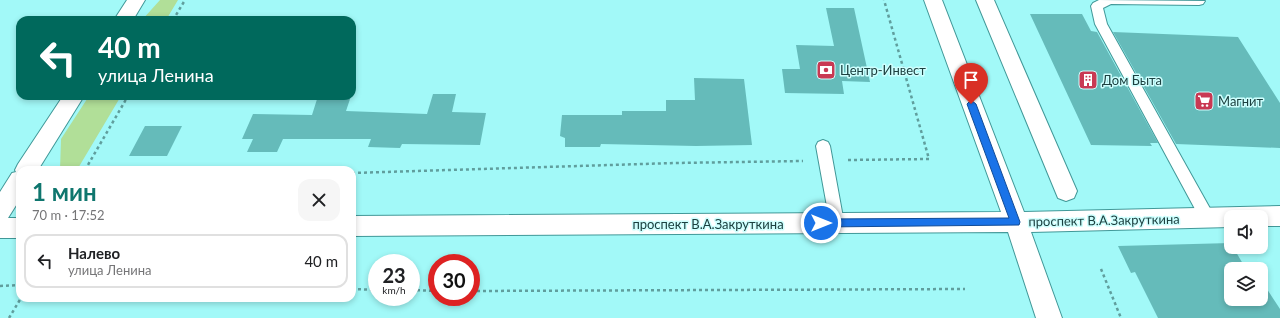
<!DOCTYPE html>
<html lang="ru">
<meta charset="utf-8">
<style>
body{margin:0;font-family:Lato,sans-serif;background:#f6f6f6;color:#202124;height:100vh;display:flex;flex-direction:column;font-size:15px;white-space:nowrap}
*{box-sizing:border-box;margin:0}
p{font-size:13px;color:#757577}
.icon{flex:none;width:22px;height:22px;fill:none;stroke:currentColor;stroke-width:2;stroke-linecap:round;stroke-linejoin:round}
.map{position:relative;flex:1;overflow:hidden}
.panel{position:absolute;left:16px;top:166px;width:340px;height:136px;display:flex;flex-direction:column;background:#fff;border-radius:12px;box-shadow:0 2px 6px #0003}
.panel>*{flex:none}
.guide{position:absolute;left:16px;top:16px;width:340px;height:84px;border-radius:12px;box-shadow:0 2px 6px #0003;background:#00695c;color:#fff;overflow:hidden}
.tools{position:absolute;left:1224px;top:210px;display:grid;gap:8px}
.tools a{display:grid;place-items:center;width:44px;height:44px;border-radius:8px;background:#fff;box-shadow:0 2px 6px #0003;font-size:20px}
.speed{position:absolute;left:368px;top:254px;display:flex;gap:8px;font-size:20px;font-weight:700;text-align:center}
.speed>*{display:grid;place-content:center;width:52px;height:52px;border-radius:50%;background:#fff;box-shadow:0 2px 6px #0003;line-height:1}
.speed small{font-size:10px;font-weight:400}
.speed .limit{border:6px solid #d22;background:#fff;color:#111}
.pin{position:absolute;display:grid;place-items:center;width:34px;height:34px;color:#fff;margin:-41px -17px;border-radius:50% 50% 50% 0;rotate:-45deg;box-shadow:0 0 4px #0007}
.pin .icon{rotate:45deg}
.me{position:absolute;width:44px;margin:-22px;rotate:90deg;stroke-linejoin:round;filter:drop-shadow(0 0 3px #0008)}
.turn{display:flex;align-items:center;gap:14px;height:84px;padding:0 16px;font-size:18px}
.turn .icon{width:52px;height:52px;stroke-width:2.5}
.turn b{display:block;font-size:28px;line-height:34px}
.round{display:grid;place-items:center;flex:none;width:42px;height:42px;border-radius:12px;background:#f6f6f6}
.summary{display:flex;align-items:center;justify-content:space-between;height:68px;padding:0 16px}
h1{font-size:24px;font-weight:700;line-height:30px;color:#0f766e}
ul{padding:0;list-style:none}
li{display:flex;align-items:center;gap:12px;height:54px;margin:0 8px 6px;padding:0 8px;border:2px solid #e0e0e0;border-radius:12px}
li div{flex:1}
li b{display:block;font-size:15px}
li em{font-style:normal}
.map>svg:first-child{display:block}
.green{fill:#b1df98}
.building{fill:#65bbba}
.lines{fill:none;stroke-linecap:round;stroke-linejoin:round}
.lane-casing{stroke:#419898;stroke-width:2}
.street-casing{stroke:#419898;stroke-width:2}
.path{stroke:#609e9d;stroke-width:2.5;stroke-dasharray:3 3;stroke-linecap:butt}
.lane{fill:#fff;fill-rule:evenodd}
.street{fill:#fff;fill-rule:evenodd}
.route{fill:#1a73e8;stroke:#114b97}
.labels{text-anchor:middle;stroke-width:3;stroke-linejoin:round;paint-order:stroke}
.poi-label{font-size:13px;fill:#1c4040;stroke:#cefffe;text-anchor:start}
.street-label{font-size:13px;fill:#1c4040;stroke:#cefffe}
</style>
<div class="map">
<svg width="1280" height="318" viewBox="0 0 1280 318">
<rect width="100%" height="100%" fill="#a2f9f8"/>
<path class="green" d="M160 0H178L166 20H142Z
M89 96H121L77 170H60L61 139Z"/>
<path class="building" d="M826 8H854L870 82 842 81 844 94 785 93 782 69H800L796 45 834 46Z
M1030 14H1082L1091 31 1097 32 1158 143H1150L1152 146 1091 145Z
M1113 32 1238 37 1280 103V148L1176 144Z
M694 78 744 79 752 145 696 146 601 144 600 147H565V138L560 136 562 115H622V111H666V100H695Z
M433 94H456L452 112 486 113 480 145 402 144 400 148 368 147 371 139H283L277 152H247L253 139H242L253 114 312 115 318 96H351L346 111 427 114Z
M145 126H182L167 156H129Z
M1231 243V247H1233L1246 269H1231V299H1261V286H1265L1280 309V318H1158L1135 272 1131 273 1118 246Z"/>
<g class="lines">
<g class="lane-casing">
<path id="lane" d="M1099 0 1205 1 1203 4 1199 5 1111 4 1103 8 1107 24 1212 212 1214 217 1212 222 1207 223 1202 222 1095 24 1091 6 1093 3Z
M823 140 828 142 830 146 844 223 842 228 837 229 832 228 830 223 816 146 818 142Z"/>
</g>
<g class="street-casing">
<path id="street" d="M127 0H145L133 20H114Z
M924 0H942L1024 212 1280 206V226H1261V217H1231V227L1031 232 1062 318H1036L1008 232 352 236V216L1001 212Z
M976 0H994L1077 191 1074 198 1066 201 1058 198Z
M63 96H84L38 170H20V199L8 218H20V238H0V192L12 173 16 172 15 170 18 164Z"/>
</g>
<path class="path" d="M173 20 185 0
M848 160 929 159 884 0
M85 170 128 96
M352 173 675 163 803 161
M1101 269 1121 318
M0 286 20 285
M352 289 377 290
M411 290 437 291
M471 291 965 289
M9 318 21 298"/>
<use href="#lane" class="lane"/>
<use href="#street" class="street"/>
</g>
<path class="route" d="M971 100 976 104 1020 222 1019 225 821 227 817 226 816 223 817 220 821 219 1009 218 967 104Z"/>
<defs>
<g id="bank-square" transform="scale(1)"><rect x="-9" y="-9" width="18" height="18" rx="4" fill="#c93953" stroke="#cefffe"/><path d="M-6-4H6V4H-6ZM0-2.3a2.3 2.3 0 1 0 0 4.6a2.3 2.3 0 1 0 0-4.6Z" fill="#fff"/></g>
<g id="building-square" transform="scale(1)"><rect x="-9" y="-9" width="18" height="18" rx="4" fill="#c93953" stroke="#cefffe"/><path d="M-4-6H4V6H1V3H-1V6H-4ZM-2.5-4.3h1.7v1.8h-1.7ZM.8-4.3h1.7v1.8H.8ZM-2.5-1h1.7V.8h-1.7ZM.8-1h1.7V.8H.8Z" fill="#fff"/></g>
<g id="supermarket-square" transform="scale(1)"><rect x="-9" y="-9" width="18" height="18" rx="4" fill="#c93953" stroke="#cefffe"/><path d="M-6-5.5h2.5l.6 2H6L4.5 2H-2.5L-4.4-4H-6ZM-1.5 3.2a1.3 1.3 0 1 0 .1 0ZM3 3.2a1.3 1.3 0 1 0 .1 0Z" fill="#fff"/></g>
</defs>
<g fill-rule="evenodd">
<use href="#bank-square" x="826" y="70"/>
<use href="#building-square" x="1088" y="80"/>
<use href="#supermarket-square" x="1204" y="101"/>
</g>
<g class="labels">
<g class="poi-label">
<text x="840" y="75">Центр-Инвест</text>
<text x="1102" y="85">Дом Быта</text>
<text x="1218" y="106">Магнит</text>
</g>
<g class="street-label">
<text transform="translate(1104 220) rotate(-1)" y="5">проспект В.А.Закруткина</text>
<text x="708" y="229">проспект В.А.Закруткина</text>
</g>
</g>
</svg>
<div class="tools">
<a><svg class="icon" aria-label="sound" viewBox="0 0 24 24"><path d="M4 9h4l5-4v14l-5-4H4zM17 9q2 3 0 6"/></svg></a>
<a><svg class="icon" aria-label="layers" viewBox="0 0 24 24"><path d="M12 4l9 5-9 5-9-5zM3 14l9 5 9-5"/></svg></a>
</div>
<div class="speed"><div>23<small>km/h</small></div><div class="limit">30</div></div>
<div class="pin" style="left:971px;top:104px;background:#d93025"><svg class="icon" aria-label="arrive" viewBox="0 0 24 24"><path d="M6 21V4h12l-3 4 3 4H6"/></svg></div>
<svg class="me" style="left:821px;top:223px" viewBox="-20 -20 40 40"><circle r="17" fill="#1a73e8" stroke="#fff" stroke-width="3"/><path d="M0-11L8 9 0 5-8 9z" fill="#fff"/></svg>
<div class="guide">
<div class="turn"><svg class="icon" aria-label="left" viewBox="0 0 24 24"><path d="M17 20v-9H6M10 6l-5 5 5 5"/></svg><div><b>40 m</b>улица Ленина</div></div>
</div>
<section class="panel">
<div class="summary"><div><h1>1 мин</h1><p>70 m · 17:52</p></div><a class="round"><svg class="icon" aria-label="close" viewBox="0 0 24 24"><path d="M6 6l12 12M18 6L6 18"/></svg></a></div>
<ul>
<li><svg class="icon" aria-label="left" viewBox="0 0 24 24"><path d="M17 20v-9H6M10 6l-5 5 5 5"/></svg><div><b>Налево</b><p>улица Ленина</p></div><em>40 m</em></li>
</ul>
</section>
</div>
